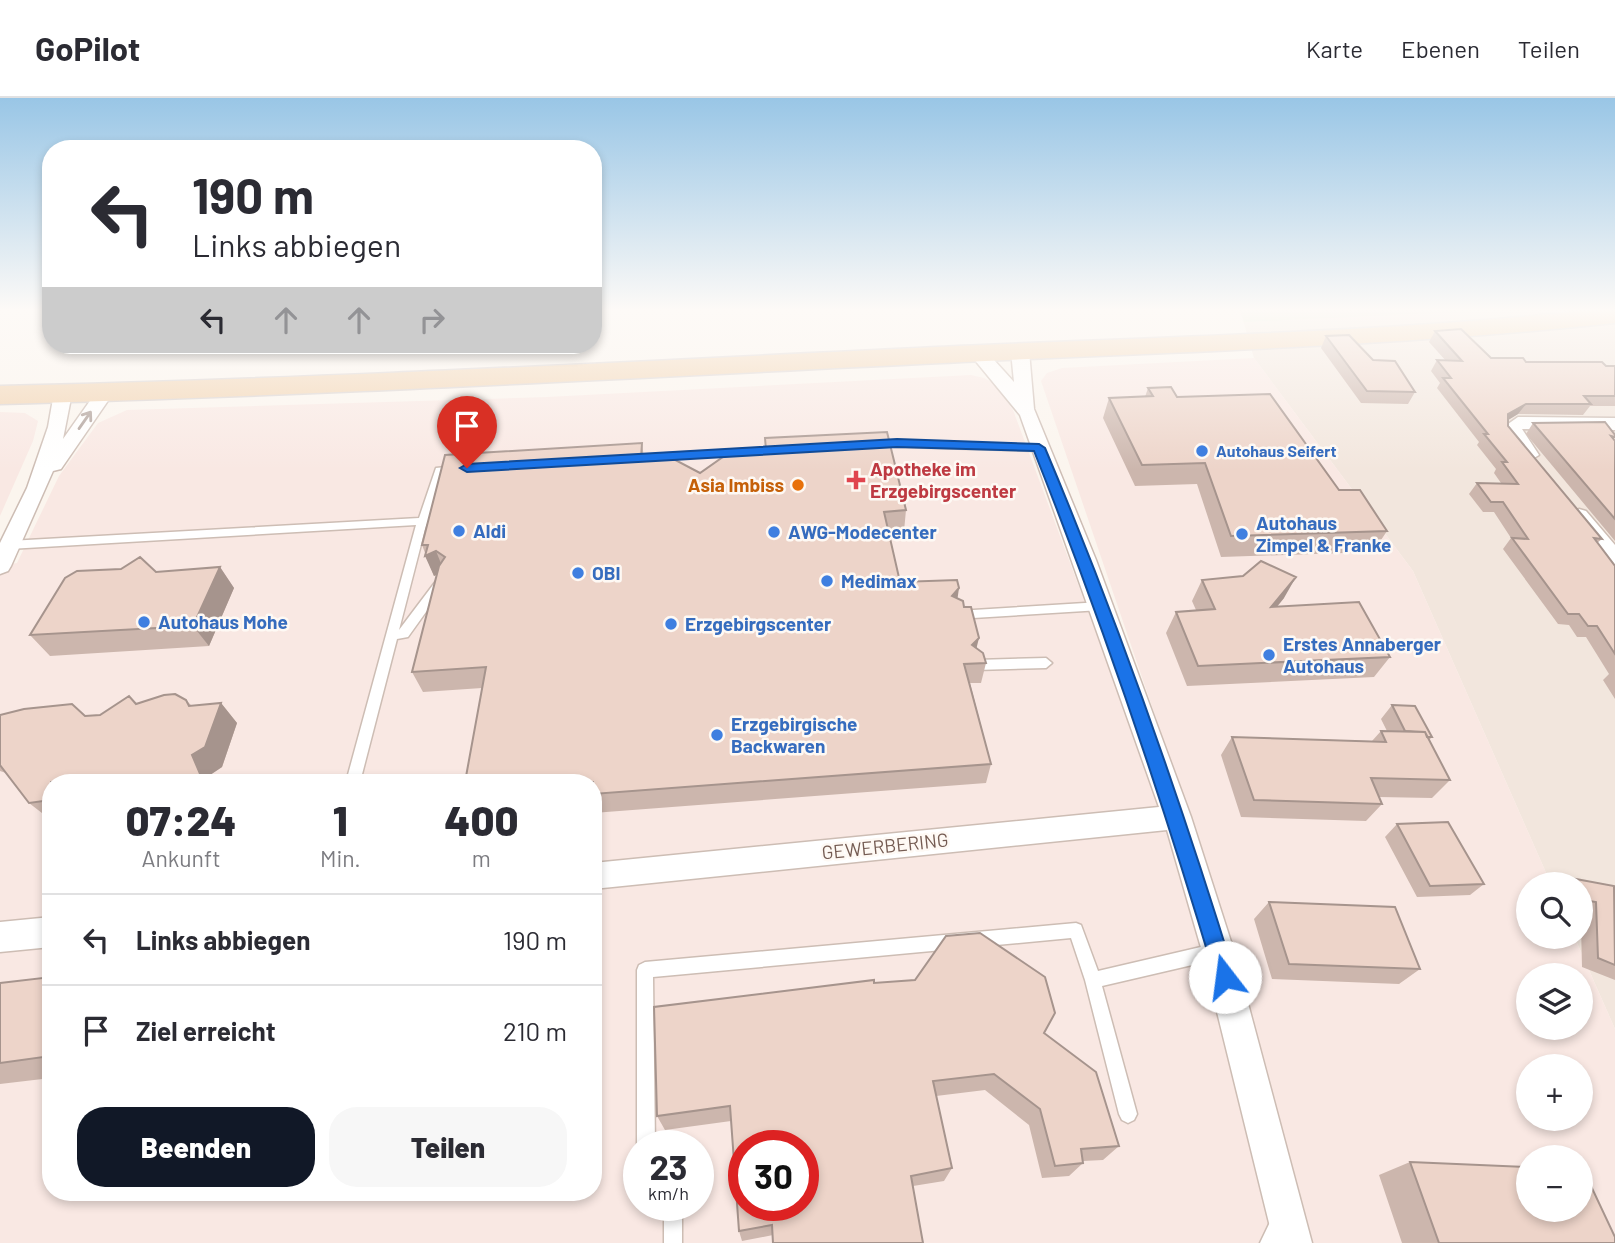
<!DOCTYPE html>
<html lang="de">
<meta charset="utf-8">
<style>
body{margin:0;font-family:Barlow,sans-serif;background:#f7f7f7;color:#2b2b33;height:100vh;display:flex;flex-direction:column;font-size:26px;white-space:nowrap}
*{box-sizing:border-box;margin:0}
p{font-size:23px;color:#7c7c81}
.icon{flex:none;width:38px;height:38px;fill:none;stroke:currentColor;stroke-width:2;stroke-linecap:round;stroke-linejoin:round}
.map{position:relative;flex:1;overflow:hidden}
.drawer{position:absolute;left:42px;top:676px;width:560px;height:427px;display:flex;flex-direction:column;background:#fff;border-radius:28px;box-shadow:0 4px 10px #0003}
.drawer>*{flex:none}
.top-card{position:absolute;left:42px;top:42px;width:560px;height:214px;border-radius:28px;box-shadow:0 4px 10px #0003;background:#fff;color:#2b2b33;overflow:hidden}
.tools{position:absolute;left:1516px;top:774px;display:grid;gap:14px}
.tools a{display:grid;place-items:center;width:77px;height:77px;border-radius:50%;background:#fff;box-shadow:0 4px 10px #0003;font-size:35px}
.speed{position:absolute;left:623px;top:1032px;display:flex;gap:14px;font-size:35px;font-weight:700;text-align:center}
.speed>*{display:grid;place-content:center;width:91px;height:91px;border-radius:50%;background:#fff;box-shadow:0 4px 10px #0003;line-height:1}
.speed small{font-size:18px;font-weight:400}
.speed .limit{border:10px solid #d22;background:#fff;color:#111}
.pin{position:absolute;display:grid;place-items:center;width:60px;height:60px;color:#fff;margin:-72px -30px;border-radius:50% 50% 50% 0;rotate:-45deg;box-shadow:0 0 7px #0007}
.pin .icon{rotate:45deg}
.me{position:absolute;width:77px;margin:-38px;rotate:345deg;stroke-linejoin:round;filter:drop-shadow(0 0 5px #0008)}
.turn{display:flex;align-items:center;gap:24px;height:147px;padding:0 35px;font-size:32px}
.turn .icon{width:91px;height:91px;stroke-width:2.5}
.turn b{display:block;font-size:49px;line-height:60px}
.lanes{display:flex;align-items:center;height:66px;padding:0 35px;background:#0003;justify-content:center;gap:35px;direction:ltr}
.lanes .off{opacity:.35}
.eta{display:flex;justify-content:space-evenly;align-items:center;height:119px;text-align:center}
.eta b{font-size:42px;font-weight:800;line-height:49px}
.cta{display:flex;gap:14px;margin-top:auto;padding:14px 35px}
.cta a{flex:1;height:80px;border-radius:28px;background:#111827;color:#fff;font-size:28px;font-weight:800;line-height:80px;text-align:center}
.cta a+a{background:#f7f7f7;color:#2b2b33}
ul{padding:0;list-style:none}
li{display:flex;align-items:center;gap:21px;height:91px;padding:0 35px;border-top:2px solid #e1e1e2}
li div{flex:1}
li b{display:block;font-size:26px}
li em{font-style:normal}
header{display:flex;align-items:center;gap:42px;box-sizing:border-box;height:98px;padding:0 35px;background:#fff;border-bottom:2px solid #e1e1e2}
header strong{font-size:33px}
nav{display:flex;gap:38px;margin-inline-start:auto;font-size:24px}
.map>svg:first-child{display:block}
.residential{fill:#f2e6dd}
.commercial{fill:#f9e8e3;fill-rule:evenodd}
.green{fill:#dbe8cd}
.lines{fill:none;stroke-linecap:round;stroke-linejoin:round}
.lane-casing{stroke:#cdbdb4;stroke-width:3}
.street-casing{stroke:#cdbdb4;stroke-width:3}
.primary-casing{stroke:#d8d1cf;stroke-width:3}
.lane{fill:#fff;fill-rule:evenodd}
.street{fill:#fff;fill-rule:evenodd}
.primary{fill:#f1d2af;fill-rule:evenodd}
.wall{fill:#ccb6ad}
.shaded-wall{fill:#a6948d}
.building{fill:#edd4c9;stroke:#a6948d;stroke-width:2;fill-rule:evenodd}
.oneway{stroke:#ac9d97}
.route{fill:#1a73e8;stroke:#114b97;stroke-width:2}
.shop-dot{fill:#3f7fe0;stroke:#fef9f4;stroke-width:2.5}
.health-dot{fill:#e0444e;stroke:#fef9f4;stroke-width:2.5}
.food-dot{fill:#e8710a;stroke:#fef9f4;stroke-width:2.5}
.labels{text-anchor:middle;stroke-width:5;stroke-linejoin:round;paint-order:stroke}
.far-shop-label{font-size:16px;font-weight:bold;fill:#366cbe;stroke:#fef9f4;text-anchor:start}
.health-label{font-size:19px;font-weight:bold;fill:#be3a42;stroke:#fef9f4;text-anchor:start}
.food-label{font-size:19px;font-weight:bold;fill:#c56008;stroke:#fef9f4;text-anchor:end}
.shop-label{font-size:19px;font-weight:bold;fill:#366cbe;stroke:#fef9f4;text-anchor:start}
.street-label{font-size:19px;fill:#745b52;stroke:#fef9f4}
</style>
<header>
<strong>GoPilot</strong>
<nav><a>Karte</a><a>Ebenen</a><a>Teilen</a></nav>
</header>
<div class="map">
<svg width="1615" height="1145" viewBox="0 0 1615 1145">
<rect width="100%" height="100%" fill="#fbf5ee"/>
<path class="residential" d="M1240 212H1615V931L1574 838H1580V786H1551L1413 473 1254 260Z"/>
<path class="commercial" d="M1254 260 1413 473 1551 786H1528V838H1574L1615 931V1145H0V468L17 465 59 378 98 325 127 312 547 299 971 277 984 280 995 286 1013 312 1147 671 1207 770 1041 283 1047 275 1062 270ZM51 684H593V1094H51ZM1528 877H1580V929H1528ZM1528 968H1580V1020H1528ZM639 1048H698V1108H639ZM744 1048H803V1108H744ZM1528 1059H1580V1111H1528Z
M0 314 25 315 38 323 33 343 0 418Z"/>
<path class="green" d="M1240 212H1499L1244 224Z"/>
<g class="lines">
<g class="lane-casing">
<path id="lane" d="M875 343 1039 347 1044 350 1039 353 872 348V344Z
M745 351 748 352V356L655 362 650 359 655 356Z
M455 368 459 369V373L444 375 425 431 399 532 436 483 440 482 446 486 408 539 397 541 360 684H346L416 427 9 451 4 447 9 443 419 420 436 370Z
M1101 504 1107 508 1101 512 957 521 951 517 957 513Z
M1046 560 1052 565 1046 570 976 572 970 567 976 562Z
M1076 825 1081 827 1098 873 1218 845 1223 848 1226 853 1223 858 1218 861 1102 888 1137 1016 1134 1022 1128 1025 1122 1022 1119 1016 1085 882 1071 840 653 879 655 1048H639V1052L637 1048V872L639 867 645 864Z
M664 1108H682V1145H664Z
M1280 1116 1287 1118 1289 1125 1279 1145H1260L1273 1118Z"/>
</g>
<g class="street-casing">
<path id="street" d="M1020 248 1029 253 1034 311 1096 462 1191 719 1234 853 1312 1145H1274L1202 853 1167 732 593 791V765L1159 709 1020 317 969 255 978 250 984 251 1014 284 1011 253Z
M105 289 114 294 61 371 53 373 11 468 8 473 0 476V445L27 390 48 329 54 295 63 290 72 295 63 341 99 290Z
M1518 319 1615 320V332L1522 331 1539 357 1529 363 1522 361 1501 331Z
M1579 411 1586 413 1615 447V469L1607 466 1569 418Z
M51 819V849L0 854V824Z"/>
</g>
<g class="primary-casing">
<path id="primary" d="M1592 212H1615V225C1391 249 1167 254 942 265 628 280 314 298 0 306V288C312 281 624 264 936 249 1155 239 1374 235 1592 212Z"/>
</g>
<use href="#lane" class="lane"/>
<use href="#street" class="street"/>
<use href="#primary" class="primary"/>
</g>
<path class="wall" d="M1435 233 1491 260 1526 264 1615 268V308H1590L1583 317 1518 316 1508 322V328L1602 441 1597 445 1615 467V601L1603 582 1609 576 1586 539H1577L1569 527 1558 526 1503 451 1511 440 1494 414H1483L1469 396 1477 385H1501L1494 375 1496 371 1477 347 1479 344 1437 290 1440 285 1431 273 1437 262 1446 263 1429 244Z
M1326 238 1373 262 1415 294 1408 306 1361 305 1321 250Z
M1148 290 1177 299 1339 392 1387 433 1373 454 1221 459 1197 386 1135 388 1103 320 1109 300 1145 299Z
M1533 325 1615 337 1614 342 1615 343V443L1526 336Z
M642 345 644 360 700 375 906 412 904 433 889 434 900 484 957 500 977 550 986 565 981 585H970L991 666 986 685 593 715V684L482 590 423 594 412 574 437 477 434 478 422 447Z
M220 469 234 490 209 548 50 558 30 537 156 474Z
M1202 482 1284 500 1277 509 1390 559 1374 579 1187 588 1166 535 1176 514 1196 512 1192 503Z
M186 602 192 608 221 605 237 625 222 669 210 677 214 684H51V722L29 705 6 675 0 673V617L85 618 100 617 136 606Z
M1392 607 1432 639 1429 642 1450 682 1432 700 1379 699 1382 706 1366 723 1241 719 1221 657 1232 639 1372 643 1381 633H1387L1381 621Z
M1397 726 1484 786 1470 797 1417 799 1385 739Z
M1576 781 1615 789V882L1582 869 1580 786H1570Z
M1269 804 1420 871 1399 886 1272 881 1254 821Z
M51 879V980L0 986V885Z
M874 885 1044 935 1119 1048 1103 1062 1083 1063V1065L1069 1078 1042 1080 1029 1027 985 992 936 998 952 1070 944 1083 913 1088 773 1137 742 1143 739 1133 731 1023 665 1032 657 1018Z
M1410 1064 1615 1145H1402L1379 1077Z"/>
<path class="shaded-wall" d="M1526 306 1518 316 1500 327 1508 316Z
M436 453 444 473 434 478 425 458Z
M220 469 234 490 209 548 193 528Z
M1296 479 1284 500 1259 530 1271 509Z
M959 490 956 511 952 498Z
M979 540 974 560 967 567 972 547Z
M221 605 237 625 222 669 210 677 214 684H199L192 657Z"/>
<path class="building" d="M1461 231 1491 260H1523L1526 264H1602L1606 268H1615V298H1584L1591 306H1526L1508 316V328L1602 441 1594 440 1615 468V556L1597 528H1588L1579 516H1568L1512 440 1528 441 1503 404H1491L1477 385 1518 386 1502 364H1507L1484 336H1488L1443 280H1451L1437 262 1462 263 1435 233Z
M1349 237 1373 262 1395 263 1415 294 1367 293 1326 238Z
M1171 289 1177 299 1270 296 1339 392H1360L1387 433 1231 438 1205 365 1142 367 1109 300 1153 298 1148 290Z
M1605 324 1615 337V339L1611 338 1615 343V421L1533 325Z
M887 334 906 412 884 414 900 484 957 482 959 490 952 498 963 503 964 509H971L979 540 972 547 983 555 986 565 964 566 991 666 593 696V684H465L486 569 412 574 439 468 445 459 436 453 425 458 428 447H422L445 357 642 345 641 360 666 357 700 375 730 354 766 352 765 340Z
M140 459 156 474 220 469 193 528 30 537 65 480 77 473 121 471Z
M1261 463 1296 479 1271 509 1359 504 1390 559 1198 568 1176 514 1215 511 1202 482 1243 478Z
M175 596 186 602 189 608 221 605 205 649 192 657 201 678 199 684H51V702L29 705 0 667V617L24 611 72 606 85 618 100 617 129 598 136 606 164 597Z
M1392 607 1415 608 1432 639H1427L1425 634 1405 633Z
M1381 633 1425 634 1450 682 1371 680 1382 706 1254 702 1232 639 1386 644Z
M1448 724 1484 786 1430 788 1397 726Z
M1576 781 1614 788 1615 867 1598 860 1596 804 1584 802 1580 792V786H1578Z
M1269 804 1395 809 1420 871 1289 866Z
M980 835 1045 879 1055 915 1044 935 1096 974 1119 1048 1081 1051 1083 1065 1055 1068 1040 1011 994 976 933 983 952 1070 911 1078 923 1145H773L772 1127 739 1133 730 1008 657 1018 654 909 874 882V885L915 882 946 838ZM744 1048H803V1108H744Z
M51 879V958L0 965V885Z
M1410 1064 1528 1069V1111H1580V1071H1583L1615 1139V1145H1439Z"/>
<defs><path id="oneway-shaft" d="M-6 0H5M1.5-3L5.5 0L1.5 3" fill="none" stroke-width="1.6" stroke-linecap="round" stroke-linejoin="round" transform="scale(1.75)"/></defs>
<use class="oneway" href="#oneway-shaft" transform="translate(85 322) rotate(-55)"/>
<linearGradient id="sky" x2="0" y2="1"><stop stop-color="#99c6e6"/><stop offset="0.57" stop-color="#fdfaf7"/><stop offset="1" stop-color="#fdfaf7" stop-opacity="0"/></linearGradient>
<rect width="1615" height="372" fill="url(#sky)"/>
<path class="route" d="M897 341 1039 346 1045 350C1118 523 1180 700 1235 879L1232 887 1225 890 1218 887 1215 879C1162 701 1103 526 1034 353L897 349 467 374 460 370 467 366Z"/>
<g class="shop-dot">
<circle cx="1202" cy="353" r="7"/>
<circle cx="459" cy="433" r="7"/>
<circle cx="774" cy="434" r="7"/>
<circle cx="1242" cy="436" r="7"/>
<circle cx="578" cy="475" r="7"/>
<circle cx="827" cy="483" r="7"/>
<circle cx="144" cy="524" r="7"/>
<circle cx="671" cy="526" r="7"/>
<circle cx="1269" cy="557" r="7"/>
<circle cx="717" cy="637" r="7"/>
</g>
<path class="health-dot" d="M852.5 371.5h7v7h7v7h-7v7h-7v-7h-7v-7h7z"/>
<circle class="food-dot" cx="798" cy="387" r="7"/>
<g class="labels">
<g class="far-shop-label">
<text x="1216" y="359">Autohaus Seifert</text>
</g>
<g class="health-label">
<text x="870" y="378">Apotheke im<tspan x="870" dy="22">Erzgebirgscenter</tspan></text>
</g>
<g class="food-label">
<text x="784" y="394">Asia Imbiss</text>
</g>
<g class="shop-label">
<text x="1256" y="432">Autohaus<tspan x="1256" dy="22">Zimpel &amp; Franke</tspan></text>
<text x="473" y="440">Aldi</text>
<text x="788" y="441">AWG-Modecenter</text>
<text x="592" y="482">OBI</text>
<text x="841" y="490">Medimax</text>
<text x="158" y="531">Autohaus Mohe</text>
<text x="685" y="533">Erzgebirgscenter</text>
<text x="1283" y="553">Erstes Annaberger<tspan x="1283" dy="22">Autohaus</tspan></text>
<text x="731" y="633">Erzgebirgische<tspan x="731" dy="22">Backwaren</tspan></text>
</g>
<g class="street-label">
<text transform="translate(885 748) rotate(-6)" y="7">GEWERBERING</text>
</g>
</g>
</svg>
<div class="tools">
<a><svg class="icon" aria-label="search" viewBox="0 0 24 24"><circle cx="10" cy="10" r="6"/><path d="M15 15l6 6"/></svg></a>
<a><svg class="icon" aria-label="layers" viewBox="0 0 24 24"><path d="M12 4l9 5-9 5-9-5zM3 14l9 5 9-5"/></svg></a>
<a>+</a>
<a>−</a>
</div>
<div class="speed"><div>23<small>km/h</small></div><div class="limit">30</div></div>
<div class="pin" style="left:467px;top:370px;background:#d93025"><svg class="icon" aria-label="arrive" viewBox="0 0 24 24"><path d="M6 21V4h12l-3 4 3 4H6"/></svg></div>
<svg class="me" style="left:1225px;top:879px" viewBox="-20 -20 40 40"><circle r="19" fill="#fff"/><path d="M0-13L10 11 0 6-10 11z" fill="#1a73e8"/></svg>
<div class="top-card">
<div class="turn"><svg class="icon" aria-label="left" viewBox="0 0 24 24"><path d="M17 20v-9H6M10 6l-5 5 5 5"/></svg><div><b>190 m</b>Links abbiegen</div></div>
<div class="lanes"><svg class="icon" aria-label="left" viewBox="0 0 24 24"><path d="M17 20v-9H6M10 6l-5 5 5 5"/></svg><svg class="icon off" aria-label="ahead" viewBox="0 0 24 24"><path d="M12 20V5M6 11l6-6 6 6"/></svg><svg class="icon off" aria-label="ahead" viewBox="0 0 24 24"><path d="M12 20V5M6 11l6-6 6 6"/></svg><svg class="icon off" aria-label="right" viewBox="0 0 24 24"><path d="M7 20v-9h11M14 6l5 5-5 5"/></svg></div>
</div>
<section class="drawer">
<div class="eta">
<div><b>07:24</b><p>Ankunft</p></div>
<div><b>1</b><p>Min.</p></div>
<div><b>400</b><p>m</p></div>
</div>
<ul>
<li><svg class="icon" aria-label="left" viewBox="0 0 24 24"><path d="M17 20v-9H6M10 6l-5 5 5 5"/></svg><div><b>Links abbiegen</b></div><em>190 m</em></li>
<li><svg class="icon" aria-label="arrive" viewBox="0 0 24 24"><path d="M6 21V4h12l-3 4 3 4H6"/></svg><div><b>Ziel erreicht</b></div><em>210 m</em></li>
</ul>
<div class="cta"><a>Beenden</a><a>Teilen</a></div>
</section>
</div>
